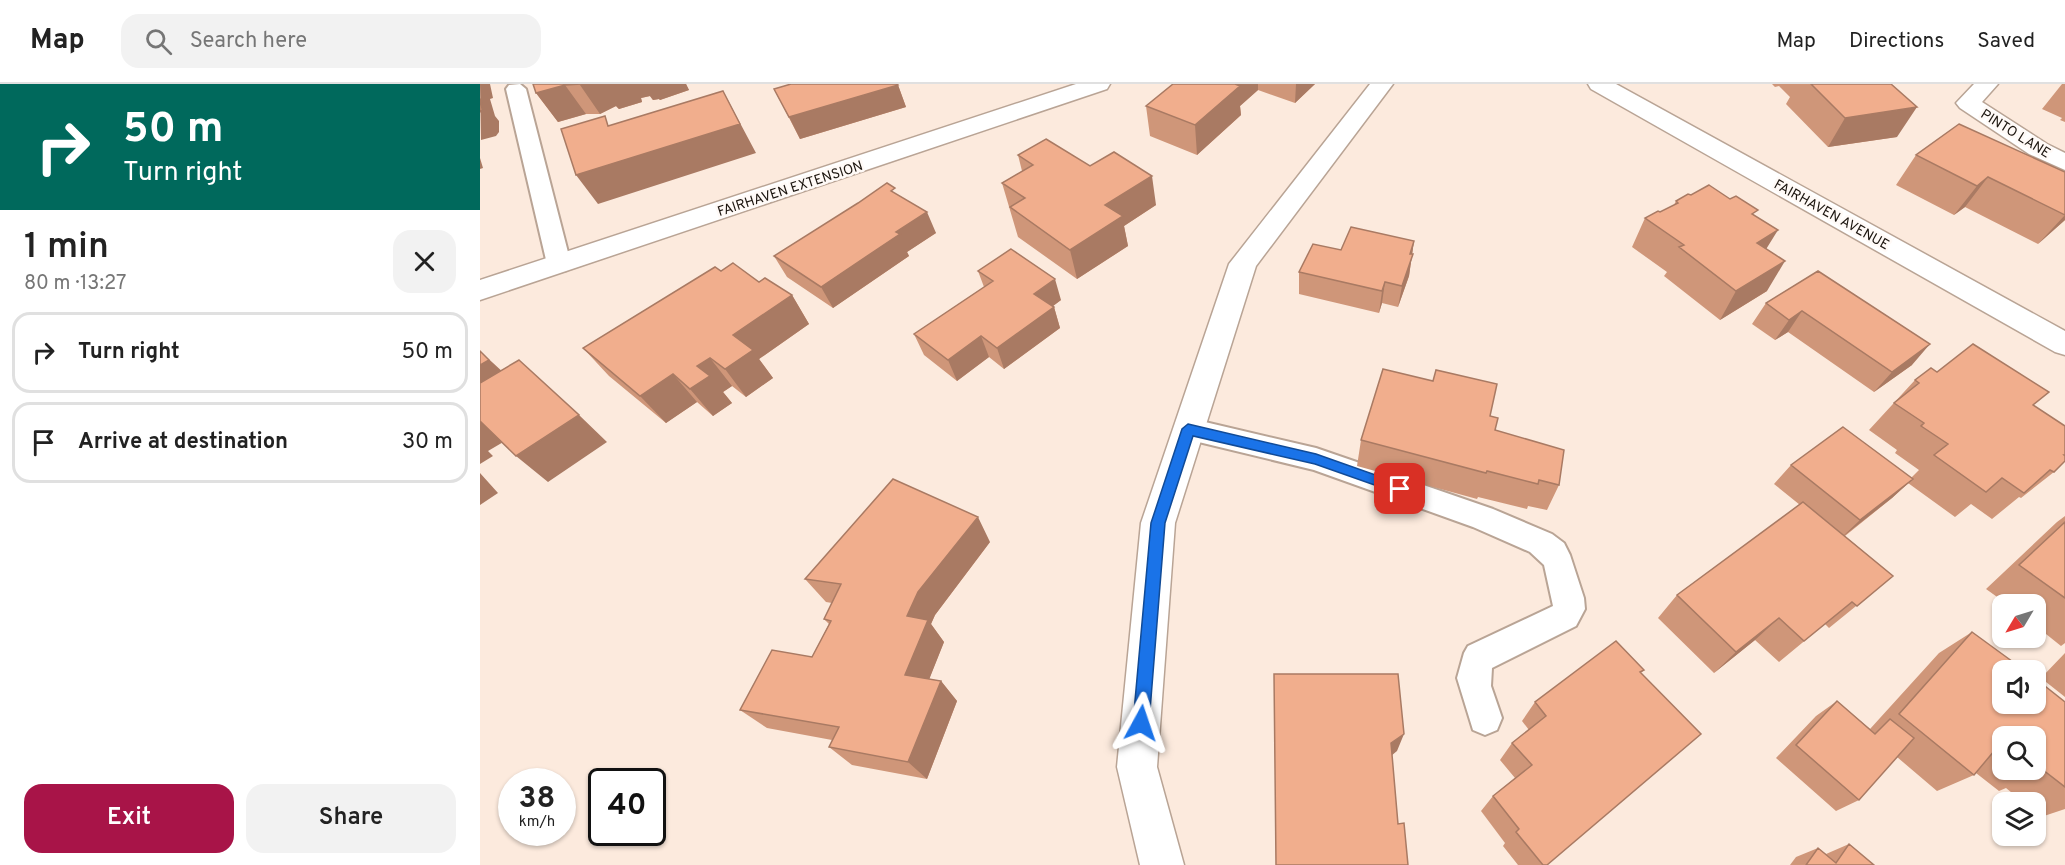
<!DOCTYPE html>
<meta charset="utf-8">
<style>
body{margin:0;font-family:Overpass,sans-serif;background:#f2f2f2;color:#222;height:100vh;display:flex;flex-direction:column;font-size:22px;white-space:nowrap}
*{box-sizing:border-box;margin:0}
p{font-size:20px;color:#767676}
.icon{flex:none;width:33px;height:33px;fill:none;stroke:currentColor;stroke-width:2;stroke-linecap:round;stroke-linejoin:round}
.map{position:relative;flex:1;overflow:hidden}
.side{display:flex;flex-direction:column;background:#fff;width:480px}
.side>*{flex:none}
.hud{background:#00695c;color:#fff;overflow:hidden}
.needle{width:39px;rotate:232deg}
.buttons{position:absolute;left:1512px;top:510px;display:grid;gap:12px}
.buttons a{display:grid;place-items:center;width:54px;height:54px;border-radius:12px;background:#fff;box-shadow:0 2px 4px #0004;font-size:30px}
.speed{position:absolute;left:18px;top:684px;display:flex;gap:12px;font-size:30px;font-weight:700;text-align:center}
.speed>*{display:grid;place-content:center;width:78px;height:78px;border-radius:50%;background:#fff;box-shadow:0 2px 4px #0004;line-height:1}
.speed small{font-size:15px;font-weight:400}
.speed .limit{border:3px solid #111;border-radius:9px;background:#fff;color:#111}
.pin{position:absolute;display:grid;place-items:center;width:51px;height:51px;color:#fff;margin:-26px;border-radius:12px;box-shadow:0 3px 9px #0006}
.me{position:absolute;width:66px;margin:-33px;rotate:5deg;stroke-linejoin:round;filter:drop-shadow(0 0 4px #0008)}
.turn{display:flex;align-items:center;gap:21px;height:126px;padding:0 24px;font-size:27px}
.turn .icon{width:78px;height:78px;stroke-width:2.5}
.turn b{display:block;font-size:42px;line-height:51px}
.round{display:grid;place-items:center;flex:none;width:63px;height:63px;border-radius:18px;background:#f2f2f2}
.head{display:flex;align-items:center;justify-content:space-between;height:102px;padding:0 24px}
h1{font-size:36px;font-weight:600;line-height:45px}
.cta{display:flex;gap:12px;margin-top:auto;padding:12px 24px}
.cta a{flex:1;height:69px;border-radius:18px;background:#a81448;color:#fff;font-size:24px;font-weight:600;line-height:69px;text-align:center}
.cta a+a{background:#f2f2f2;color:#222}
ul{padding:0;list-style:none}
li{display:flex;align-items:center;gap:18px;height:81px;margin:0 12px 9px;padding:0 12px;border:3px solid #e0e0e0;border-radius:18px}
li div{flex:1}
li b{display:block;font-size:22px}
li em{font-style:normal}
header{display:flex;align-items:center;gap:36px;box-sizing:border-box;height:84px;padding:0 30px;background:#fff;border-bottom:2px solid #e0e0e0}
header strong{font-size:28px}
nav{display:flex;gap:33px;margin-inline-start:auto;font-size:21px}
.search{width:420px;height:54px;background:#f2f2f2;display:flex;align-items:center;gap:15px;box-sizing:border-box;padding:0 21px;border-radius:18px;color:#767676;font-size:22px}
main{display:flex;flex:1;min-height:0}
.map>svg:first-child{display:block}
.lines{fill:none;stroke-linecap:round;stroke-linejoin:round}
.service-casing{stroke:#b9a495;stroke-width:4}
.minor-casing{stroke:#b9a495;stroke-width:3}
.tertiary-casing{stroke:#b9a495;stroke-width:3}
.service{fill:#fff;fill-rule:evenodd}
.minor{fill:#fff;fill-rule:evenodd}
.tertiary{fill:#fff;fill-rule:evenodd}
.wall{fill:#cf9679;fill-rule:evenodd}
.shaded-wall{fill:#a97a63}
.building{fill:#f1ae8d;stroke:#a97a63;stroke-width:1.5}
.route{fill:#1a73e8;stroke:#114b97;stroke-width:1.5}
.labels{text-anchor:middle;stroke-width:5;stroke-linejoin:round;paint-order:stroke}
.far-street-label{font-size:14px;fill:#1b140e;stroke:#fffaf7}
</style>
<header>
<strong>Map</strong>
<div class="search"><svg class="icon" aria-label="search" viewBox="0 0 24 24"><circle cx="10" cy="10" r="6"/><path d="M15 15l6 6"/></svg>Search here</div>
<nav><a>Map</a><a>Directions</a><a>Saved</a></nav>
</header>
<main>
<section class="side">
<div class="hud">
<div class="turn"><svg class="icon" aria-label="right" viewBox="0 0 24 24"><path d="M7 20v-9h11M14 6l5 5-5 5"/></svg><div><b>50 m</b>Turn right</div></div>
</div>
<div class="head"><div><h1>1 min</h1><p>80 m · 13:27</p></div><a class="round"><svg class="icon" aria-label="close" viewBox="0 0 24 24"><path d="M6 6l12 12M18 6L6 18"/></svg></a></div>
<ul>
<li><svg class="icon" aria-label="right" viewBox="0 0 24 24"><path d="M7 20v-9h11M14 6l5 5-5 5"/></svg><div><b>Turn right</b></div><em>50 m</em></li>
<li><svg class="icon" aria-label="arrive" viewBox="0 0 24 24"><path d="M6 21V4h12l-3 4 3 4H6"/></svg><div><b>Arrive at destination</b></div><em>30 m</em></li>
</ul>
<div class="cta"><a>Exit</a><a>Share</a></div>
</section>
<div class="map">
<svg width="1585" height="781" viewBox="0 0 1585 781">
<rect width="100%" height="100%" fill="#fceadd"/>
<g class="lines">
<g class="service-casing">
<path id="service" d="M40 0 46 5 91 180 87 186 79 188 71 186 67 180 26 5 29 1Z
M708 334 836 364 1013 425 1072 450 1084 459 1090 471 1104 514 1105 525 1096 542 1012 584 1011 602 1022 634 1017 646 1005 651 993 646 977 594 984 569 988 562 1073 522 1064 481 1050 468 993 443 834 386 698 353 694 345 698 337Z"/>
</g>
<g class="minor-casing">
<path id="minor" d="M1494 0H1518L1502 18 1567 60 1585 69V86L1549 70 1480 24 1476 19Z"/>
</g>
<g class="tertiary-casing">
<path id="tertiary" d="M596 0H630L627 5 0 216V196Z
M890 0H913L776 182 695 439 677 683 704 781H660L637 683 661 439 749 180Z
M1108 0H1136L1585 247V271L1575 268 1111 5Z"/>
</g>
<use href="#service" class="service"/>
<use href="#minor" class="minor"/>
<use href="#tertiary" class="tertiary"/>
</g>
<path class="wall" d="M53 0H206L209 6 180 16 179 15 173 16 170 12 161 14 162 18 139 25 136 22 120 30H106L78 38 56 9Z
M693 0H835L815 19 778 6 760 22 761 31 717 71 670 52 666 22Z
M1292 0H1411L1417 53 1348 63 1306 20 1310 13 1299 2 1295 3Z
M1582 0H1585V38L1580 36 1582 34 1562 25Z
M418 1 426 23 320 55 294 5Z
M538 71 610 82 676 121 644 142 648 162 597 195 538 153 522 99 542 87Z
M1436 71 1585 88V136L1558 160 1485 123 1474 131 1416 101Z
M417 110 456 149 427 168 429 172 353 224 307 193 294 172Z
M1211 111 1275 132 1286 165 1287 207 1240 236 1184 192 1187 188 1152 163 1165 134 1180 128 1194 121 1196 117Z
M934 157 929 192 918 223 902 219 899 229 819 210V188L861 166Z
M241 187 279 198 312 211 329 240 279 275 293 294 266 313 252 302 243 308 252 319 233 332 217 318 186 339 129 292 103 264Z
M498 187 581 216 573 222 574 223 580 244 524 285 509 273 477 297 444 271 434 250 504 203Z
M1338 187 1432 281 1394 308 1308 248 1295 256 1272 240 1286 219Z
M1457 288 1554 322 1574 388 1541 414 1539 413 1512 435 1491 420 1475 433 1428 399 1412 414 1365 452 1413 492 1349 544 1345 540 1299 578 1275 556 1234 589 1178 534 1197 511 1320 421 1294 400 1311 381 1431 394 1439 386 1415 369 1417 366 1389 346 1435 296Z
M953 297 1010 332 1015 346 1079 401 1067 426 1048 422 1047 425 998 413 997 415 877 382 881 356Z
M1585 432V559L1581 562 1556 542V520H1527L1506 505 1577 438Z
M510 458 455 531 451 540 464 558 449 595 461 597 477 617 447 695 372 681 349 663 352 656 287 644 260 626 332 573 349 540 344 535 352 519 346 518 325 495Z
M1492 548 1585 618V725L1561 733 1556 728V718H1543L1526 704 1519 707 1496 689 1494 691 1457 707 1417 673 1379 716 1356 727 1296 674 1336 632 1357 617 1390 645 1459 569ZM1522 652 1556 686H1522Z
M1585 569V613L1561 594Z
M1164 586 1161 589 1067 781H1038L1023 762 1025 759 1001 727 1013 712 1035 694 1020 676 1032 659 1049 646 1042 637 1055 618Z
M1369 760 1394 781H1310L1316 773 1338 764 1346 770Z"/>
<path class="shaded-wall" d="M0 0H10L13 14 10 15 15 32 19 37V48L16 52 1 56Z
M101 0H206L209 6 180 16 179 15 173 16 170 12 161 14 162 18 139 25 136 22 120 30 100 1Z
M753 0H778V6L760 22 761 31 717 71 715 41Z
M816 0H835L815 19Z
M85 1 106 30 78 38 56 9Z
M418 1 426 23 320 55 309 33Z
M243 7 276 69 118 120 96 91Z
M1437 23 1417 53 1348 63 1365 34Z
M0 74 3 84 0 85Z
M672 92 676 121 644 142 648 162 597 195 590 166 625 121Z
M1508 93 1485 123 1474 131 1497 102Z
M447 128 456 149 427 168 429 172 353 224 341 203 416 148Z
M1585 131V136L1558 160Z
M1298 146 1280 175 1277 159Z
M934 157 929 192 918 223 922 202Z
M1305 177 1287 207 1240 236 1256 207Z
M575 195 581 216 561 231 554 210Z
M905 198 902 219 899 229 902 207Z
M312 211 329 240 279 275 293 294 266 313 245 285 253 251Z
M574 223 580 244 524 285 517 264Z
M1322 227 1308 248 1295 256 1309 236Z
M501 252 509 273 477 297 468 276Z
M1450 260 1432 281 1394 308 1412 288Z
M0 267 25 290 0 307Z
M230 274 252 302 243 308 252 319 233 332 210 305 217 282Z
M193 290 217 318 186 339 160 312Z
M99 331 127 358 68 398 36 372Z
M0 336 25 357 8 367 13 372 0 380Z
M0 389 18 409 0 421Z
M1433 395 1412 414 1361 454 1380 436Z
M498 433 510 458 455 531 451 540 464 558 443 611 425 591 427 532 438 508Z
M1299 534 1275 556 1234 589 1256 568Z
M461 597 477 617 447 695 428 678Z
M924 650 917 667 905 677 911 659Z"/>
<path class="building" d="M53 0H101L85 1 56 9Z
M311 0H417L418 1 309 33 294 5Z
M693 0H755L760 2 715 41 666 22Z
M1331 0H1411L1437 23 1365 34Z
M243 7 260 40 96 91 81 45 125 32 128 42Z
M1 15 2 26 0 28V16Z
M1479 40 1585 88V131L1508 93 1497 102 1436 71Z
M566 55 610 82 634 68 672 92 625 121 643 132 590 166 530 123 545 114 522 99 553 81 538 71Z
M407 99 415 104 411 107 447 128 416 148 420 150 341 203 294 172 378 119Z
M1229 101 1250 115 1256 112 1278 126 1272 130 1298 146 1277 159 1305 177 1256 207 1199 163 1204 161 1165 134 1178 127 1180 128 1198 119 1196 117 1208 110 1211 111Z
M871 143 934 157 930 170H933L922 202 905 198 902 207 819 188 833 160 861 166Z
M531 165 575 195 554 210 574 223 517 264 501 252 468 276 434 250 513 197 498 187Z
M253 179 279 198 285 194 312 211 253 251 273 266 245 285 230 274 217 282 230 292 210 305 193 290 160 312 103 264 235 183 241 187Z
M1338 187 1450 260 1412 288 1322 227 1309 236 1286 219Z
M1493 260 1569 308 1553 321 1585 342V371H1584L1585 372V377L1574 388 1570 386 1544 409 1522 394 1506 408 1454 371 1468 360 1441 342 1444 339 1414 319 1439 299 1435 296 1451 284 1457 288Z
M0 267 9 276 0 281Z
M39 276 99 331 36 372 0 337V299Z
M903 285 953 297 956 286 1017 300 1010 332 1018 334 1015 346 1084 366 1079 401 1059 396 1058 400 1007 387 1006 389 881 356Z
M1363 343 1433 395 1380 436 1311 381Z
M413 395 498 433 438 508 427 532 448 536 425 591 461 597 428 678 349 663 359 643 260 626 292 566 332 573 351 537 344 535 361 500 325 495Z
M1323 418 1413 492 1377 522 1372 518 1324 557 1299 534 1256 568 1197 511Z
M1585 438V514L1539 481Z
M1492 548 1544 586H1522V620H1556V595L1585 618V703L1563 686 1558 691 1551 686H1556V652H1522V663L1520 660 1494 691 1419 630Z
M1136 557 1164 586 1160 588 1221 650 1067 781H1063L1036 748 1039 745 1013 712 1052 681 1032 659 1066 632 1055 618Z
M794 590H918L924 650 911 659 918 740 924 739 928 781H796Z
M1357 617 1395 650 1410 635 1434 654 1379 716 1316 661Z
M1369 760 1394 781H1326L1338 764 1356 779Z"/>
<path class="route" d="M708 340 836 370 924 401 926 405 924 409 920 410 835 380 713 352 685 439 669 639 667 645 661 647 655 645 653 639 671 439 702 345Z"/>
<g class="labels">
<g class="far-street-label">
<text transform="translate(1536 49) rotate(32)" y="5">PINTO LANE</text>
<text transform="translate(310 104) rotate(-18)" y="5">FAIRHAVEN EXTENSION</text>
<text transform="translate(1352 130) rotate(29)" y="5">FAIRHAVEN AVENUE</text>
</g>
</g>
</svg>
<div class="buttons">
<a><svg class="needle" viewBox="-14 -14 28 28"><path d="M0-13l5 13h-10z" fill="#e53935"/><path d="M0 13l5-13h-10z" fill="#767676"/></svg></a>
<a><svg class="icon" aria-label="sound" viewBox="0 0 24 24"><path d="M4 9h4l5-4v14l-5-4H4zM17 9q2 3 0 6"/></svg></a>
<a><svg class="icon" aria-label="search" viewBox="0 0 24 24"><circle cx="10" cy="10" r="6"/><path d="M15 15l6 6"/></svg></a>
<a><svg class="icon" aria-label="layers" viewBox="0 0 24 24"><path d="M12 4l9 5-9 5-9-5zM3 14l9 5 9-5"/></svg></a>
</div>
<div class="speed"><div>38<small>km/h</small></div><div class="limit">40</div></div>
<div class="pin" style="left:920px;top:405px;background:#d93025"><svg class="icon" aria-label="arrive" viewBox="0 0 24 24"><path d="M6 21V4h12l-3 4 3 4H6"/></svg></div>
<svg class="me" style="left:661px;top:639px" viewBox="-20 -20 40 40"><path d="M0-17L14 15 0 8-14 15z" fill="#1a73e8" stroke="#fff" stroke-width="4"/></svg>
</div>
</main>
